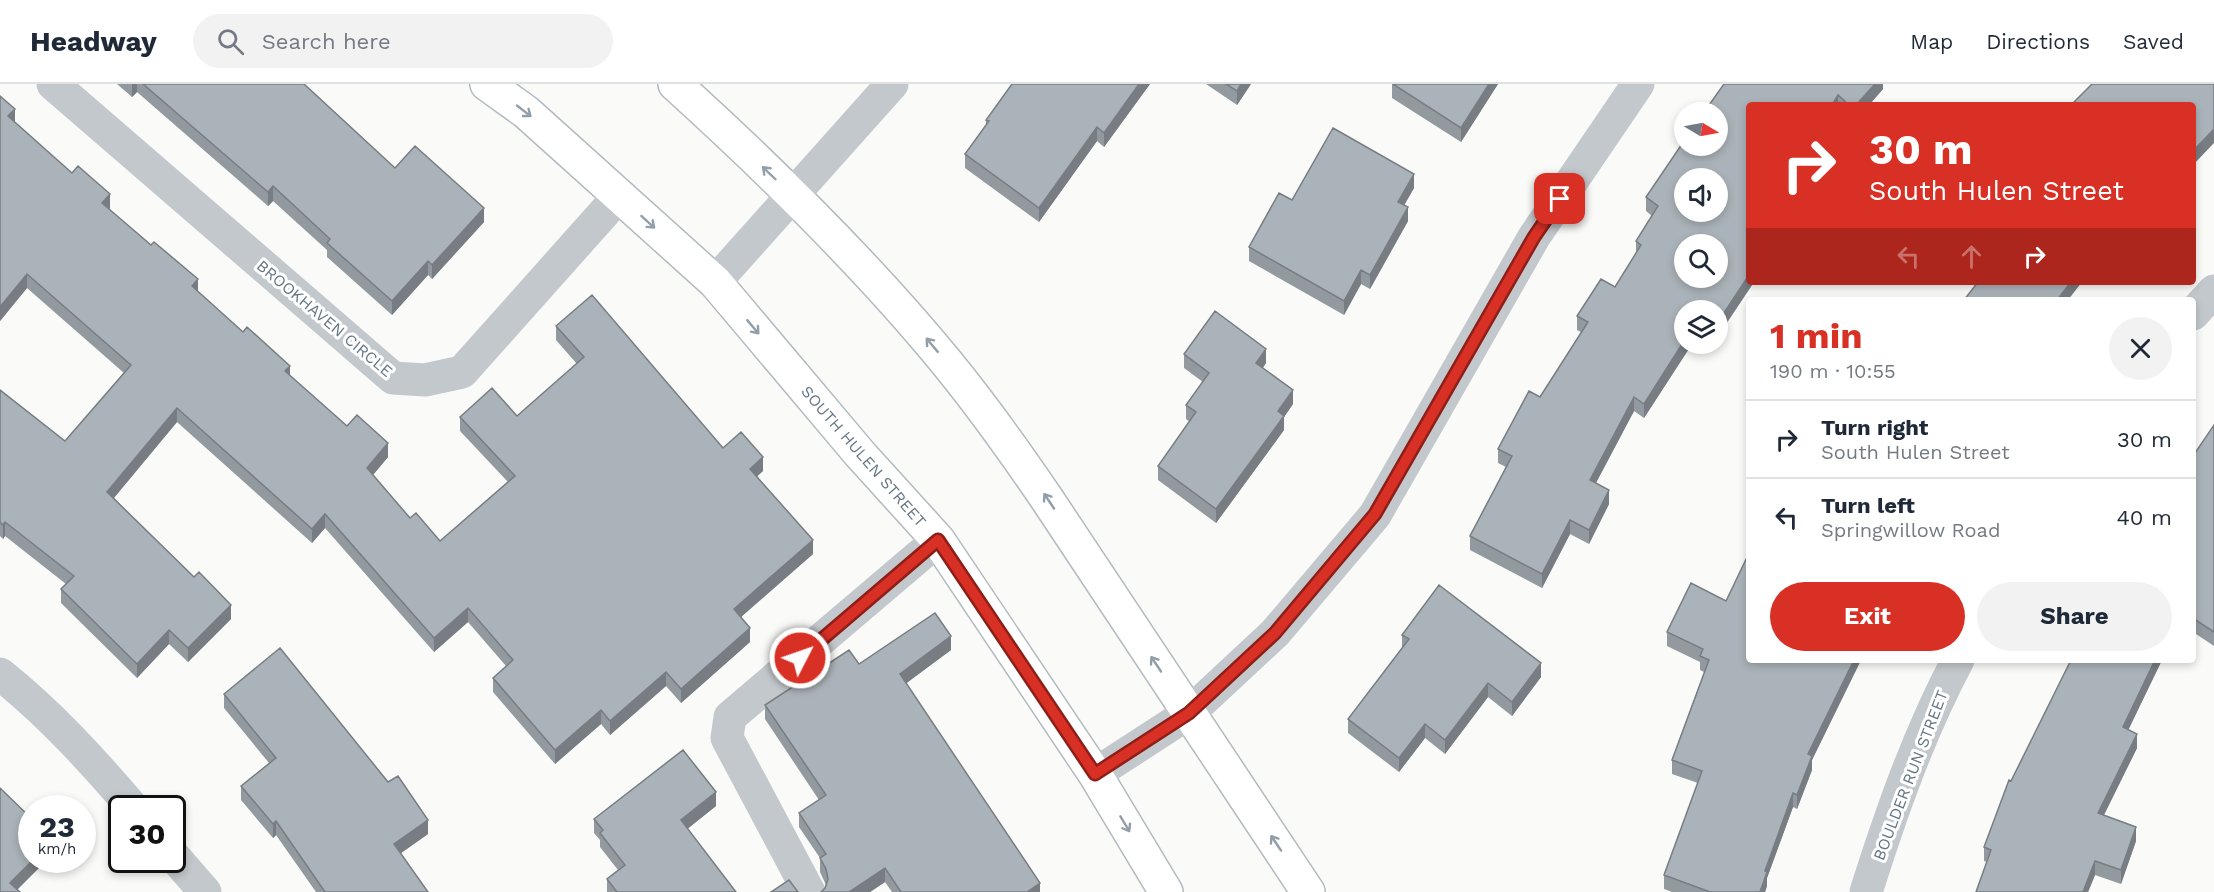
<!DOCTYPE html>
<meta charset="utf-8">
<style>
body{margin:0;font-family:"Work Sans",sans-serif;background:#f2f2f3;color:#1f2937;height:100vh;display:flex;flex-direction:column;font-size:22px;white-space:nowrap}
*{box-sizing:border-box;margin:0}
p{font-size:20px;color:#747a83}
.icon{flex:none;width:33px;height:33px;fill:none;stroke:currentColor;stroke-width:2;stroke-linecap:round;stroke-linejoin:round}
.map{position:relative;flex:1;overflow:hidden}
.side{position:absolute;left:1746px;top:213px;width:450px;height:366px;display:flex;flex-direction:column;background:#fff;border-radius:6px;box-shadow:0 3px 9px #0003}
.side>*{flex:none}
.hud{position:absolute;left:1746px;top:18px;width:450px;height:183px;border-radius:6px;box-shadow:0 3px 9px #0003;background:#d93025;color:#fff;overflow:hidden}
.needle{width:39px;rotate:100deg}
.tools{position:absolute;left:1674px;top:18px;display:grid;gap:12px}
.tools a{display:grid;place-items:center;width:54px;height:54px;border-radius:50%;background:#fff;box-shadow:0 3px 9px #0003;font-size:30px}
.speed{position:absolute;left:18px;top:711px;display:flex;gap:12px;font-size:30px;font-weight:700;text-align:center}
.speed>*{display:grid;place-content:center;width:78px;height:78px;border-radius:50%;background:#fff;box-shadow:0 3px 9px #0003;line-height:1}
.speed small{font-size:15px;font-weight:400}
.speed .limit{border:3px solid #111;border-radius:9px;background:#fff;color:#111}
.pin{position:absolute;display:grid;place-items:center;width:51px;height:51px;color:#fff;margin:-26px;border-radius:12px;box-shadow:0 3px 9px #0006}
.me{position:absolute;width:66px;margin:-33px;rotate:49deg;stroke-linejoin:round;filter:drop-shadow(0 0 4px #0008)}
.turn{display:flex;align-items:center;gap:21px;height:126px;padding:0 24px;font-size:27px}
.turn .icon{width:78px;height:78px;stroke-width:2.5}
.turn b{display:block;font-size:42px;line-height:51px}
.lanes{display:flex;align-items:center;height:57px;padding:0 24px;background:#0003;justify-content:center;gap:30px;direction:ltr}
.lanes .off{opacity:.35}
.round{display:grid;place-items:center;flex:none;width:63px;height:63px;border-radius:32px;background:#f2f2f3}
.overview{display:flex;align-items:center;justify-content:space-between;height:102px;padding:0 24px}
h1{font-size:36px;font-weight:700;line-height:45px;color:#d93025}
.cta{display:flex;gap:12px;margin-top:auto;padding:12px 24px}
.cta a{flex:1;height:69px;border-radius:36px;background:#d93025;color:#fff;font-size:24px;font-weight:700;line-height:69px;text-align:center}
.cta a+a{background:#f2f2f3;color:#1f2937}
ul{padding:0;list-style:none}
li{display:flex;align-items:center;gap:18px;height:78px;padding:0 24px;border-top:2px solid #e0e1e3}
li div{flex:1}
li b{display:block;font-size:22px}
li em{font-style:normal}
header{display:flex;align-items:center;gap:36px;box-sizing:border-box;height:84px;padding:0 30px;background:#fff;border-bottom:2px solid #e0e1e3}
header strong{font-size:28px}
nav{display:flex;gap:33px;margin-inline-start:auto;font-size:21px}
.search{width:420px;height:54px;background:#f2f2f3;display:flex;align-items:center;gap:15px;box-sizing:border-box;padding:0 21px;border-radius:33px;color:#747a83;font-size:22px}
.map>svg:first-child{display:block}
.lines{fill:none;stroke-linecap:round;stroke-linejoin:round}
.secondary-casing{stroke:#b3babf;stroke-width:36}
.street{stroke:#c3c8cc;stroke-width:33}
.secondary{stroke:#fff;stroke-width:33}
.wall{fill:#929a9f}
.shaded-wall{fill:#777d82}
.building{fill:#aab3b9;stroke:#777d82;stroke-width:1.5;fill-rule:evenodd}
.oneway{stroke:#939fa8}
.route-casing{stroke:#8d1f18;stroke-width:15}
.route{stroke:#d93025;stroke-width:10}
.labels{text-anchor:middle;stroke-width:6;stroke-linejoin:round;paint-order:stroke}
.street-label{font-size:16px;fill:#657683;stroke:#fff}
</style>
<header>
<strong>Headway</strong>
<div class="search"><svg class="icon" aria-label="search" viewBox="0 0 24 24"><circle cx="10" cy="10" r="6"/><path d="M15 15l6 6"/></svg>Search here</div>
<nav><a>Map</a><a>Directions</a><a>Saved</a></nav>
</header>
<div class="map">
<svg width="2214" height="808" viewBox="0 0 2214 808">
<rect width="100%" height="100%" fill="#fafaf8"/>
<g class="lines">
<g class="secondary-casing">
<path id="secondary" d="M487 0 526 28 715 198 860 370 938 456 1095 690 1166 808
M675 0C771 87 865 179 947 279 983 323 1015 368 1047 415L1308 808"/>
</g>
<path class="street" d="M53 0 393 294 425 296 462 288 619 112
M715 198 892 0
M2193 230 2214 207
M0 590C50 630 92 676 133 724
M1095 690 1189 629 1275 549 1375 431 1534 153 1638 0
M172 770 205 808
M809 808 727 654 730 633 938 456
M1866 808C1891 729 1919 649 1958 576"/>
<use href="#secondary" class="secondary"/>
</g>
<path class="wall" d="M117 0H304L395 84 484 138 432 195 428 191 392 231 327 173V166L273 117 268 122 137 8 132 13Z
M1150 0 1104 63 1097 57 1039 138 965 84V70L986 41V36Z
M1206 0H1251L1237 21Z
M1392 0H1498L1461 58 1392 14Z
M1724 0H1883V5L1869 21H1749V198H1754L1718 252 1684 226V260H1692L1644 334 1634 327 1596 399 1609 420 1589 460 1570 450 1542 504 1470 466V452L1506 383 1498 379V365L1540 313 1581 248 1577 246V232L1615 203 1636 169V157L1652 132 1646 127V113Z
M0 12 15 38 110 124 109 125 198 208 290 292 347 342 388 373 373 391 410 434 440 457 508 398 460 347V333L517 332 577 280 556 256V242L723 364 763 387 757 392 813 470 741 533 750 558 681 619 666 602 610 651 601 640 555 680 493 608V594L506 582 468 538 434 568 325 444 312 459 177 338 114 414 231 535 188 578 169 560 137 594 61 519V505L66 500 5 452 3 455 0 452V306L65 357 124 289 27 204 0 237Z
M1414 104 1404 121 1408 137 1370 205 1361 200 1344 231 1249 177V163L1292 116Z
M1692 260H1712L1706 268Z
M1184 270 1266 279 1263 284 1293 320 1284 333V346L1216 439 1158 396V382L1190 338 1186 335V321L1203 298 1184 284Z
M2214 341V562L2193 548V372Z
M1726 517 1749 576H1861L1812 676V686L1797 725 1793 723 1767 794V802L1765 808H1672L1664 805V791L1698 699 1672 690V676L1704 588 1700 586V578L1667 562V548Z
M1402 551 1541 593 1512 632 1488 613 1445 670 1425 654 1399 688 1348 649V635L1402 564Z
M951 566 906 599 1040 808H892L885 798 870 808H821L825 804 826 801 820 788V774L799 743V729L819 716 765 635V621L859 580Z
M2071 576H2162L2128 646 2137 664 2104 731 2136 757 2121 800 2095 791 2088 808H1976L1987 778 1984 777V763L2011 697Z
M224 610 428 750 401 769 428 808H316L276 751 273 754 241 716V702L269 679 224 624Z
M716 722 687 745 736 808H607V795L618 786 600 763V756L594 749V735Z"/>
<path class="shaded-wall" d="M132 0H137V8L132 13Z
M1139 0H1150L1104 63V49Z
M1241 0H1251L1237 21V7Z
M1489 0H1498L1461 58V44Z
M1875 0H1883V5L1869 21H1856Z
M1838 11V21H1832Z
M15 25V39L8 32Z
M1097 43V57L1039 138V124Z
M2214 45V59L2193 81V67Z
M1414 90V104L1398 132V118Z
M273 102V117L268 122V108Z
M110 110V124L102 133V119Z
M1408 123V137L1370 205V191Z
M484 124V138L432 195V181Z
M428 177V191L392 231V217Z
M1361 186V200L1344 231V217Z
M27 190V204L0 237V223Z
M1749 191V198H1754L1718 252V238Z
M198 195V209L192 202Z
M2071 198H2082L2068 216H2057Z
M1684 257V260H1692L1644 334V320Z
M1706 260H1712L1706 268Z
M1266 265V279L1256 293V279Z
M290 282V296L285 287Z
M1293 306V320L1284 333V346L1216 439V425L1278 327Z
M1634 313V327L1590 410V396Z
M177 324V338L107 422V408Z
M388 359V373L367 398V384Z
M763 373V387L750 399V385Z
M1609 406V420L1589 460V446Z
M325 430V444L312 459V445Z
M1570 436V450L1542 504V490Z
M5 438V452L3 455V441Z
M813 456V470L734 539V525Z
M231 521V535L188 578V564Z
M468 524V538L434 568V554Z
M750 544V558L681 619V605Z
M169 546V560L137 594V580Z
M951 552V566L900 604V590Z
M1854 576H1861L1812 676V686L1797 725V711L1808 670Z
M2155 576H2162L2123 657V643Z
M1541 579V593L1512 632V618Z
M666 588V602L610 651V637Z
M1488 599V613L1445 670V656Z
M601 626V640L555 680V666Z
M1425 640V654L1399 688V674Z
M2137 650V664L2098 743V729Z
M716 708V722L681 750V736Z
M1793 709V723L1767 794V802L1765 808H1760L1765 787Z
M428 736V750L394 774V760Z
M276 737V751L273 754V740Z
M2136 743V757L2121 800V786Z
M33 776H47L15 808 10 799Z
M2095 777V791L2088 808H2083Z
M885 784V798L870 808H849Z
M1040 799V808H1027Z"/>
<path class="building" d="M143 0H304L395 84 415 62 484 124 432 181 428 177 392 217 327 159 330 155 273 102 268 108Z
M1012 0H1139L1104 49 1097 43 1039 124 965 70 989 37 986 36Z
M1226 0H1241L1237 7Z
M1393 0H1489L1461 44Z
M1724 0H1875L1856 21H1849L1838 11 1832 21H1749V191L1718 238V226H1684V257L1644 320 1634 313 1590 396 1609 406 1589 446 1570 436 1542 490 1470 452 1512 372 1498 365 1529 307 1540 313 1588 238 1577 232 1601 195 1615 203 1641 161 1636 157 1658 122 1646 113 1684 57V62H1718V28H1704ZM1684 94H1718V128H1684ZM1684 160H1718V194H1684Z
M2092 0H2214V45L2193 67V21H2077L2074 18Z
M0 12 15 25 8 32 72 89 78 82 110 110 102 119 151 161 154 158 198 195 192 202 243 248 247 243 290 282 285 287 347 342 357 331 388 359 367 384 410 434 416 429 440 457 515 392 460 333 492 304 517 332 584 273 556 242 592 211 723 364 741 348 763 373 750 385 813 456 734 525 750 544 681 605 666 588 610 637 601 626 555 666 493 594 513 576 468 524 434 554 325 430 312 445 177 324 107 408 194 493 199 488 231 521 188 564 169 546 137 580 61 505 74 492 5 438 3 441 0 438V306L65 357 131 281 27 190 0 223Z
M1333 44 1414 90 1398 118 1408 123 1370 191 1361 186 1344 217 1249 163 1279 109 1292 116Z
M1978 198H2071L2057 216H1964Z
M1215 227 1266 265 1256 279 1293 306 1278 327 1284 332 1216 425 1158 382 1196 328 1186 321 1209 289 1184 270Z
M2214 341V548L2193 534V372Z
M1749 469V576H1854L1808 670 1812 672 1797 711 1793 709 1765 787 1767 788 1760 808H1710L1664 791 1702 687 1672 676 1709 576 1700 572 1703 565 1667 548 1691 499 1726 517Z
M1439 501 1541 579 1512 618 1488 599 1445 656 1425 640 1399 674 1348 635 1409 555 1402 551Z
M935 529 951 552 900 590 1040 799 1027 808H901L885 784 849 808H821L825 804 828 795 826 785 820 774 826 770 799 729 826 711 765 621 849 566 859 580Z
M280 564 388 698 398 692 428 736 394 760 428 808H325L276 737 273 740 241 702 276 674 224 610Z
M2071 576H2155L2123 643 2137 650 2098 729 2136 743 2121 786 2095 777 2083 808H1976L1991 766 1984 763 2009 696 2011 697Z
M683 666 716 708 681 736 736 808H617L607 795 625 781 600 749 603 746 594 735Z
M0 704 32 735V776H33L10 799 20 808H0Z
M789 796 798 808H771Z"/>
<defs><path id="oneway-shaft" d="M-6 0H5M1.5-3L5.5 0L1.5 3" fill="none" stroke-width="1.6" stroke-linecap="round" stroke-linejoin="round" transform="scale(1.5)"/></defs>
<g class="oneway">
<use href="#oneway-shaft" transform="translate(524 27) rotate(38)"/>
<use href="#oneway-shaft" transform="translate(769 89) rotate(-136)"/>
<use href="#oneway-shaft" transform="translate(648 138) rotate(42)"/>
<use href="#oneway-shaft" transform="translate(753 243) rotate(50)"/>
<use href="#oneway-shaft" transform="translate(932 261) rotate(-130)"/>
<use href="#oneway-shaft" transform="translate(1049 417) rotate(-124)"/>
<use href="#oneway-shaft" transform="translate(1156 580) rotate(-124)"/>
<use href="#oneway-shaft" transform="translate(1125 740) rotate(59)"/>
<use href="#oneway-shaft" transform="translate(1276 759) rotate(-124)"/>
</g>
<g class="lines">
<g class="route-casing">
<path id="route" d="M800 574 938 456 1095 690 1189 629 1275 549 1375 430 1534 153 1560 115"/>
</g>
<use href="#route" class="route"/>
</g>
<g class="labels">
<g class="street-label">
<text transform="translate(325 234) rotate(40)" y="6">BROOKHAVEN CIRCLE</text>
<text transform="translate(864 372) rotate(49)" y="6">SOUTH HULEN STREET</text>
<text transform="translate(1910 691) rotate(-69)" y="6">BOULDER RUN STREET</text>
</g>
</g>
</svg>
<div class="tools">
<a><svg class="needle" viewBox="-14 -14 28 28"><path d="M0-13l5 13h-10z" fill="#e53935"/><path d="M0 13l5-13h-10z" fill="#747a83"/></svg></a>
<a><svg class="icon" aria-label="sound" viewBox="0 0 24 24"><path d="M4 9h4l5-4v14l-5-4H4zM17 9q2 3 0 6"/></svg></a>
<a><svg class="icon" aria-label="search" viewBox="0 0 24 24"><circle cx="10" cy="10" r="6"/><path d="M15 15l6 6"/></svg></a>
<a><svg class="icon" aria-label="layers" viewBox="0 0 24 24"><path d="M12 4l9 5-9 5-9-5zM3 14l9 5 9-5"/></svg></a>
</div>
<div class="speed"><div>23<small>km/h</small></div><div class="limit">30</div></div>
<div class="pin" style="left:1560px;top:115px;background:#d93025"><svg class="icon" aria-label="arrive" viewBox="0 0 24 24"><path d="M6 21V4h12l-3 4 3 4H6"/></svg></div>
<svg class="me" style="left:800px;top:574px" viewBox="-20 -20 40 40"><circle r="17" fill="#d93025" stroke="#fff" stroke-width="3"/><path d="M0-11L8 9 0 5-8 9z" fill="#fff"/></svg>
<div class="hud">
<div class="turn"><svg class="icon" aria-label="right" viewBox="0 0 24 24"><path d="M7 20v-9h11M14 6l5 5-5 5"/></svg><div><b>30 m</b>South Hulen Street</div></div>
<div class="lanes"><svg class="icon off" aria-label="left" viewBox="0 0 24 24"><path d="M17 20v-9H6M10 6l-5 5 5 5"/></svg><svg class="icon off" aria-label="ahead" viewBox="0 0 24 24"><path d="M12 20V5M6 11l6-6 6 6"/></svg><svg class="icon" aria-label="right" viewBox="0 0 24 24"><path d="M7 20v-9h11M14 6l5 5-5 5"/></svg></div>
</div>
<section class="side">
<div class="overview"><div><h1>1 min</h1><p>190 m · 10:55</p></div><a class="round"><svg class="icon" aria-label="close" viewBox="0 0 24 24"><path d="M6 6l12 12M18 6L6 18"/></svg></a></div>
<ul>
<li><svg class="icon" aria-label="right" viewBox="0 0 24 24"><path d="M7 20v-9h11M14 6l5 5-5 5"/></svg><div><b>Turn right</b><p>South Hulen Street</p></div><em>30 m</em></li>
<li><svg class="icon" aria-label="left" viewBox="0 0 24 24"><path d="M17 20v-9H6M10 6l-5 5 5 5"/></svg><div><b>Turn left</b><p>Springwillow Road</p></div><em>40 m</em></li>
</ul>
<div class="cta"><a>Exit</a><a>Share</a></div>
</section>
</div>
